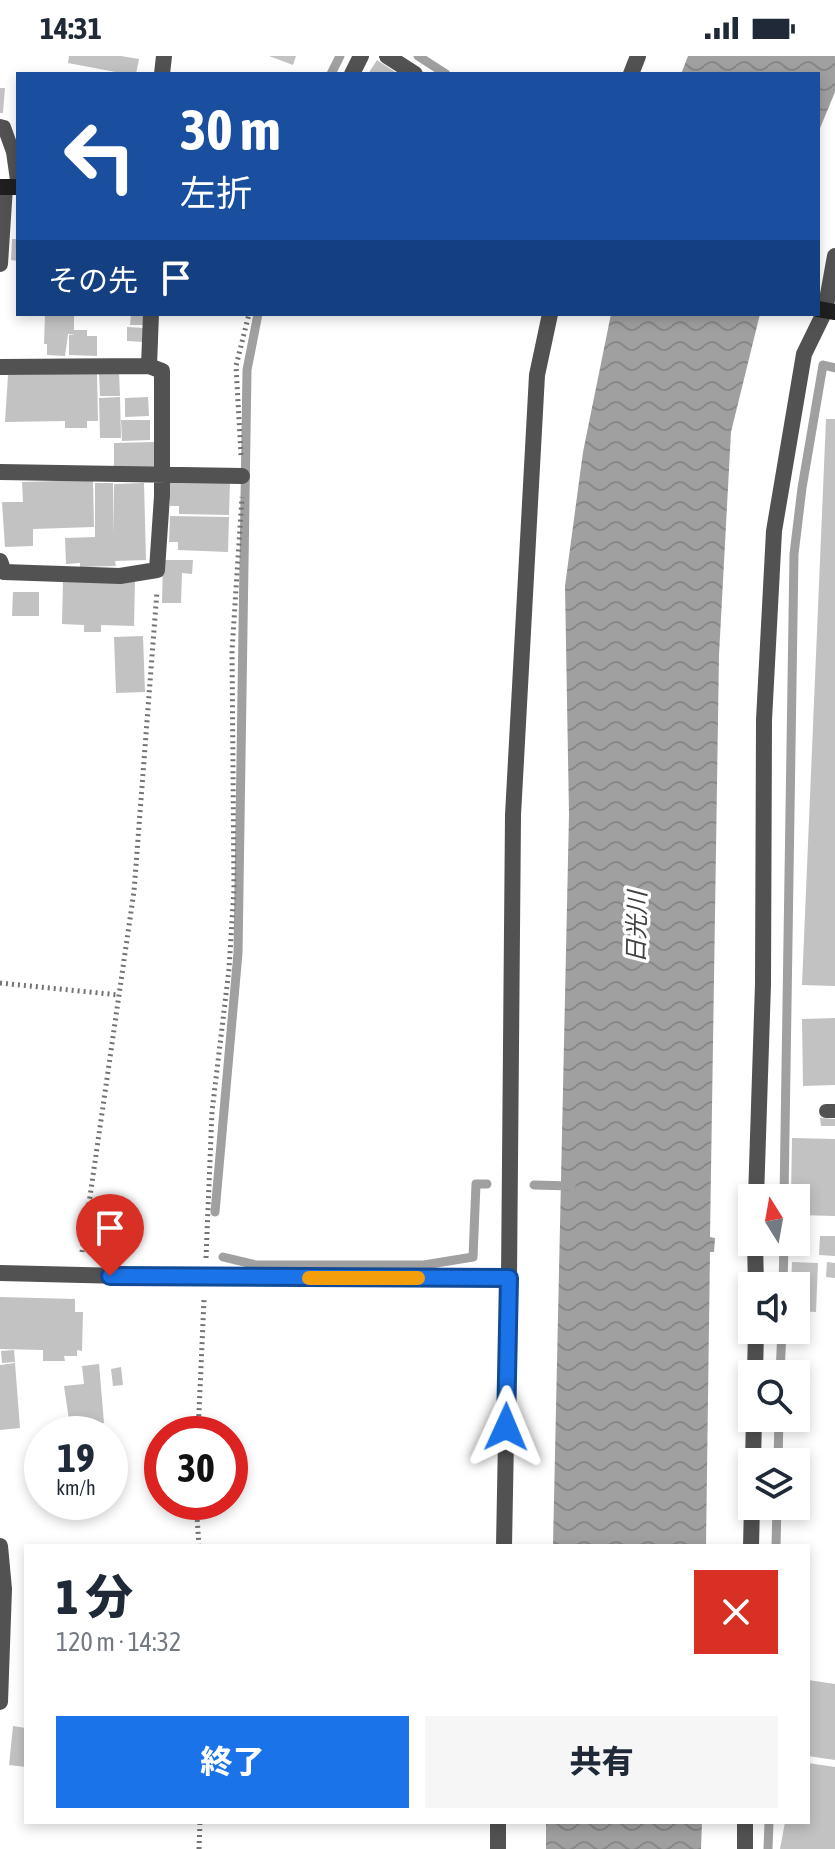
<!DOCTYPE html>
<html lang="ja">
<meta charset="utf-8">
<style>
body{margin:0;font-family:"Asap Condensed","Noto Sans JP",sans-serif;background:#f6f6f7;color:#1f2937;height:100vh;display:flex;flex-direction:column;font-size:30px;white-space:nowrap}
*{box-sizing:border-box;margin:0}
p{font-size:26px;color:#747a83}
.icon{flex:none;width:44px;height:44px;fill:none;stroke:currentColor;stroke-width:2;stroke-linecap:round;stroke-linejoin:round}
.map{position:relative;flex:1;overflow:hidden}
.side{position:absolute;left:24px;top:1488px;width:786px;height:280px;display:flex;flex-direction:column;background:#fff;border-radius:0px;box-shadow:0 4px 12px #0003}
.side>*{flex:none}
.guide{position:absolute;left:16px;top:16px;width:804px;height:244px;border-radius:0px;box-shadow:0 4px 12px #0003;background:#1a4fa0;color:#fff;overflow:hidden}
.needle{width:52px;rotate:349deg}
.fabs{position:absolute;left:738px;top:1128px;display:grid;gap:16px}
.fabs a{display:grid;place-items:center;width:72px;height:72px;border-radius:0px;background:#fff;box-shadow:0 4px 12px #0003;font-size:40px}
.speed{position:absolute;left:24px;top:1360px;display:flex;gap:16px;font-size:40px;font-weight:700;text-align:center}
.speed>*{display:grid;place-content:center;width:104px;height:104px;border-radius:50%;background:#fff;box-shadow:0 4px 12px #0003;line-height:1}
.speed small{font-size:20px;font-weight:400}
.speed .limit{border:12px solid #d22;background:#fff;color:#111}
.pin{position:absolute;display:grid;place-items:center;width:68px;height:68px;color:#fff;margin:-82px -34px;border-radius:50% 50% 50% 0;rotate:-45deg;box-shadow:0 0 8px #0007}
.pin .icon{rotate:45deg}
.me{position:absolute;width:88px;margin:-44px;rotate:1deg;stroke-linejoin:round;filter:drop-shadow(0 0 6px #0008)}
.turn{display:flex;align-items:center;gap:28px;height:168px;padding:0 32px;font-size:36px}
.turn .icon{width:104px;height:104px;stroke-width:2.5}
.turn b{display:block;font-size:56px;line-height:68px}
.then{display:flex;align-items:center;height:76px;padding:0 32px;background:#0003;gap:16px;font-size:30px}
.round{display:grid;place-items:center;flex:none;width:84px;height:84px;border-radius:0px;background:#f6f6f7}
.summary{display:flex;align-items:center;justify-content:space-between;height:136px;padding:0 32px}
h1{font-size:48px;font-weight:800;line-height:60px}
.button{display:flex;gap:16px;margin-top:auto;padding:16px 32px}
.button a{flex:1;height:92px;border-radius:0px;background:#1a73e8;color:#fff;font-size:32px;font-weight:800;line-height:92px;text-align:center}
.button a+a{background:#f6f6f7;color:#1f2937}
.status{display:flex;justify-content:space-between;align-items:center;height:56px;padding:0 40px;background:#fff;direction:ltr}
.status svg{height:22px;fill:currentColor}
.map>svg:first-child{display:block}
.water{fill:url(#water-waves)}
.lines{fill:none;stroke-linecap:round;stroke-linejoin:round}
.stream{stroke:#a0a0a0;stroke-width:9}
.building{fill:#c2c2c2}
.path{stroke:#747474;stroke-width:5;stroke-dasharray:2 4;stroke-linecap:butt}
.lane{stroke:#525252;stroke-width:14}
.street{stroke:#525252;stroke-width:16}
.secondary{stroke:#1f1f1f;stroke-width:16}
.route-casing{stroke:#114b97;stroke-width:20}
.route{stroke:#1a73e8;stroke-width:14}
.slow{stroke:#f59e0b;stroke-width:14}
.labels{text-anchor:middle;stroke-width:7;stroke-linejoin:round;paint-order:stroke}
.water-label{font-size:24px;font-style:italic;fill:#414141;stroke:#fff}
</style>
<div class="status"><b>14:31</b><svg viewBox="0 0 49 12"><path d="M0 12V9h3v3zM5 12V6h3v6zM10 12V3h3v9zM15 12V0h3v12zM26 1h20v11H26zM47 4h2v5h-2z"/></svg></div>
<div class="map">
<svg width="835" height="1793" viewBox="0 0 835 1793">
<defs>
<pattern id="water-waves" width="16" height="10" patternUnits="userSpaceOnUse" patternTransform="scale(2)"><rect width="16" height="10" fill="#a0a0a0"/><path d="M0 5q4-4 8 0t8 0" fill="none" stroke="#888"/></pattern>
</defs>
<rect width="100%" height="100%" fill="#fff"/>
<path class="water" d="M688 0H835V36L818 77V18H681Z
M611 258H760L731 376 719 599 710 1181 715 1182 714 1196H710L706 1490H553L569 758 565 530 583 396Z
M546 1766H702L701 1793H546Z"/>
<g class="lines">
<path class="stream" d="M418 0 446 18
M331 18 340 0
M534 1129 571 1130
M784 1142 794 498 802 432 823 309 835 312
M215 1156 238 897 247 314 258 258
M223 1201 256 1209H424L473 1201 476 1128H487
M783 1230 784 1186
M780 1318 782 1274
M778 1406 779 1362
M776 1490 777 1450
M768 1793 769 1766"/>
</g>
<path class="building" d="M69 0H121L139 3 136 18H126L68 7Z
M269 0H296L293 9Z
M377 4 398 18H368Z
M0 32H5L3 57H0Z
M12 183H18V205L11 204Z
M45 258H74V274H87V280H97V300L69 299V279L75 278H68L65 300 47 299V288H44Z
M131 258H144L143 269H130Z
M127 271 144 272 143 286 127 285Z
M119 316 120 340H100L99 317Z
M97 317 98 365H87V372H65V365L5 366 8 319Z
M120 341 121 382H100L99 342Z
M148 341 149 360 125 361V342Z
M826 363H835V930L802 929Z
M121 364H150V384L122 385Z
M154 386V411L114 412V387Z
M93 424 94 471 33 473V490L5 491 2 446H23L22 426Z
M170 424 230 425 229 459 179 458V450H170Z
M95 427H113L114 480V428L144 427 146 504 115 505 116 510 80 511V507L66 508 65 482 95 481Z
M170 460 229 461 228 496 178 494V486H169Z
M163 504H193L192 518 182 517 181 547H162Z
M63 523 135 525 134 570 101 569V576H84V569L62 568Z
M13 536H39V560H12Z
M143 580 145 636 116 637 114 581Z
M835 962V1029L803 1030 802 963Z
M820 1062 835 1063V1070H821Z
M792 1082 835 1083V1160L796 1159V1142H791Z
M820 1180H835V1200L819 1199Z
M792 1206 818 1207 816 1256 796 1255V1230H791Z
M827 1206 835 1207V1222L826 1221Z
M0 1241 75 1243V1256H83L82 1295 77 1294V1300H64L65 1305H43V1294L0 1293Z
M14 1294 15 1306 2 1307 1 1295Z
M15 1307 20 1372 0 1374V1309Z
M99 1308 104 1367 70 1371 64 1330 84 1328 82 1310Z
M121 1311 123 1329 113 1330 111 1313Z
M808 1624 835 1628V1704L808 1700Z
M13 1670 26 1672V1711L9 1709Z
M808 1707 835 1711V1793H780L785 1766H808Z"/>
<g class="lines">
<path class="path" d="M241 399 236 310 249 258
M0 927 119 939
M82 1196 134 835 157 535
M206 1202 212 1056 229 913 234 833 232 595 242 441
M198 1378 204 1244
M196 1446 199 1490
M199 1793 200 1766"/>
<path class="lane" d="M0 70 4 71 13 96 18 131
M826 1055H835"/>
<path class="street" d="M387 0 415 18
M162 18 164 0
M352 18 361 0
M631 18 638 0
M0 208 5 131
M149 310 151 258
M0 311 149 310 162 315V440L157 514 120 520 4 516 0 505
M0 416 242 420
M756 1142 763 928 764 664 774 475 804 298 825 255 835 200
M755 1186 756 1230
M0 1217 205 1222H509
M755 1318 756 1274
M753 1406 754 1362
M0 1490 4 1533 0 1646
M504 1490 509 1222 513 759 537 319 550 258
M751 1490 752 1450
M498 1793V1766
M745 1793V1766"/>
<path class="secondary" d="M0 131H18
M818 253 835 256"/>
</g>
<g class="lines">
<g class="route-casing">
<path id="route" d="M110 1220 509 1222 506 1371"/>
</g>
<use href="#route" class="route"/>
<path class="slow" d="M309 1222H418"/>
</g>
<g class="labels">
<g class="water-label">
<text transform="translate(637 871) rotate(-89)" y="8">日光川</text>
</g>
</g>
</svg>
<div class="fabs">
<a><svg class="needle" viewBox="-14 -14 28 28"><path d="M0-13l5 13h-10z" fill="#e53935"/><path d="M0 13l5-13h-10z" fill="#747a83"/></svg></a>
<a><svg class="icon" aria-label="sound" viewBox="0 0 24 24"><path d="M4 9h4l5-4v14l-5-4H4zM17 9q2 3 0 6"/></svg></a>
<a><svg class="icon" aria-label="search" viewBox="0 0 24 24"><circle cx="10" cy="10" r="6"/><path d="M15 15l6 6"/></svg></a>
<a><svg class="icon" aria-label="layers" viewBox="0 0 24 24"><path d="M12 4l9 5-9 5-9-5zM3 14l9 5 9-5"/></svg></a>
</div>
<div class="speed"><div>19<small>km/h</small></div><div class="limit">30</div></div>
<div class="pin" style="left:110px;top:1220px;background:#d93025"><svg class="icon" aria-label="arrive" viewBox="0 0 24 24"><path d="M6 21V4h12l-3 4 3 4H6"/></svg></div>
<svg class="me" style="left:506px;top:1371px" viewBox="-20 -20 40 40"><path d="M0-17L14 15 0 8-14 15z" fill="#1a73e8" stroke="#fff" stroke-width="4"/></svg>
<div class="guide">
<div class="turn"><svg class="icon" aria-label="left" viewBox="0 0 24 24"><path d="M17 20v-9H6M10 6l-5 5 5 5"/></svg><div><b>30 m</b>左折</div></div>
<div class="then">その先<svg class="icon" aria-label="arrive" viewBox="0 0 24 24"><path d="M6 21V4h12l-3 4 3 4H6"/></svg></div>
</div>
<section class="side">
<div class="summary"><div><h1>1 分</h1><p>120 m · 14:32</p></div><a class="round" style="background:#d93025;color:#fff"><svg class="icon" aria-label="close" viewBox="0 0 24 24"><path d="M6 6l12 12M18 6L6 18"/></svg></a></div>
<div class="button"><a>終了</a><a>共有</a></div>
</section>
</div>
